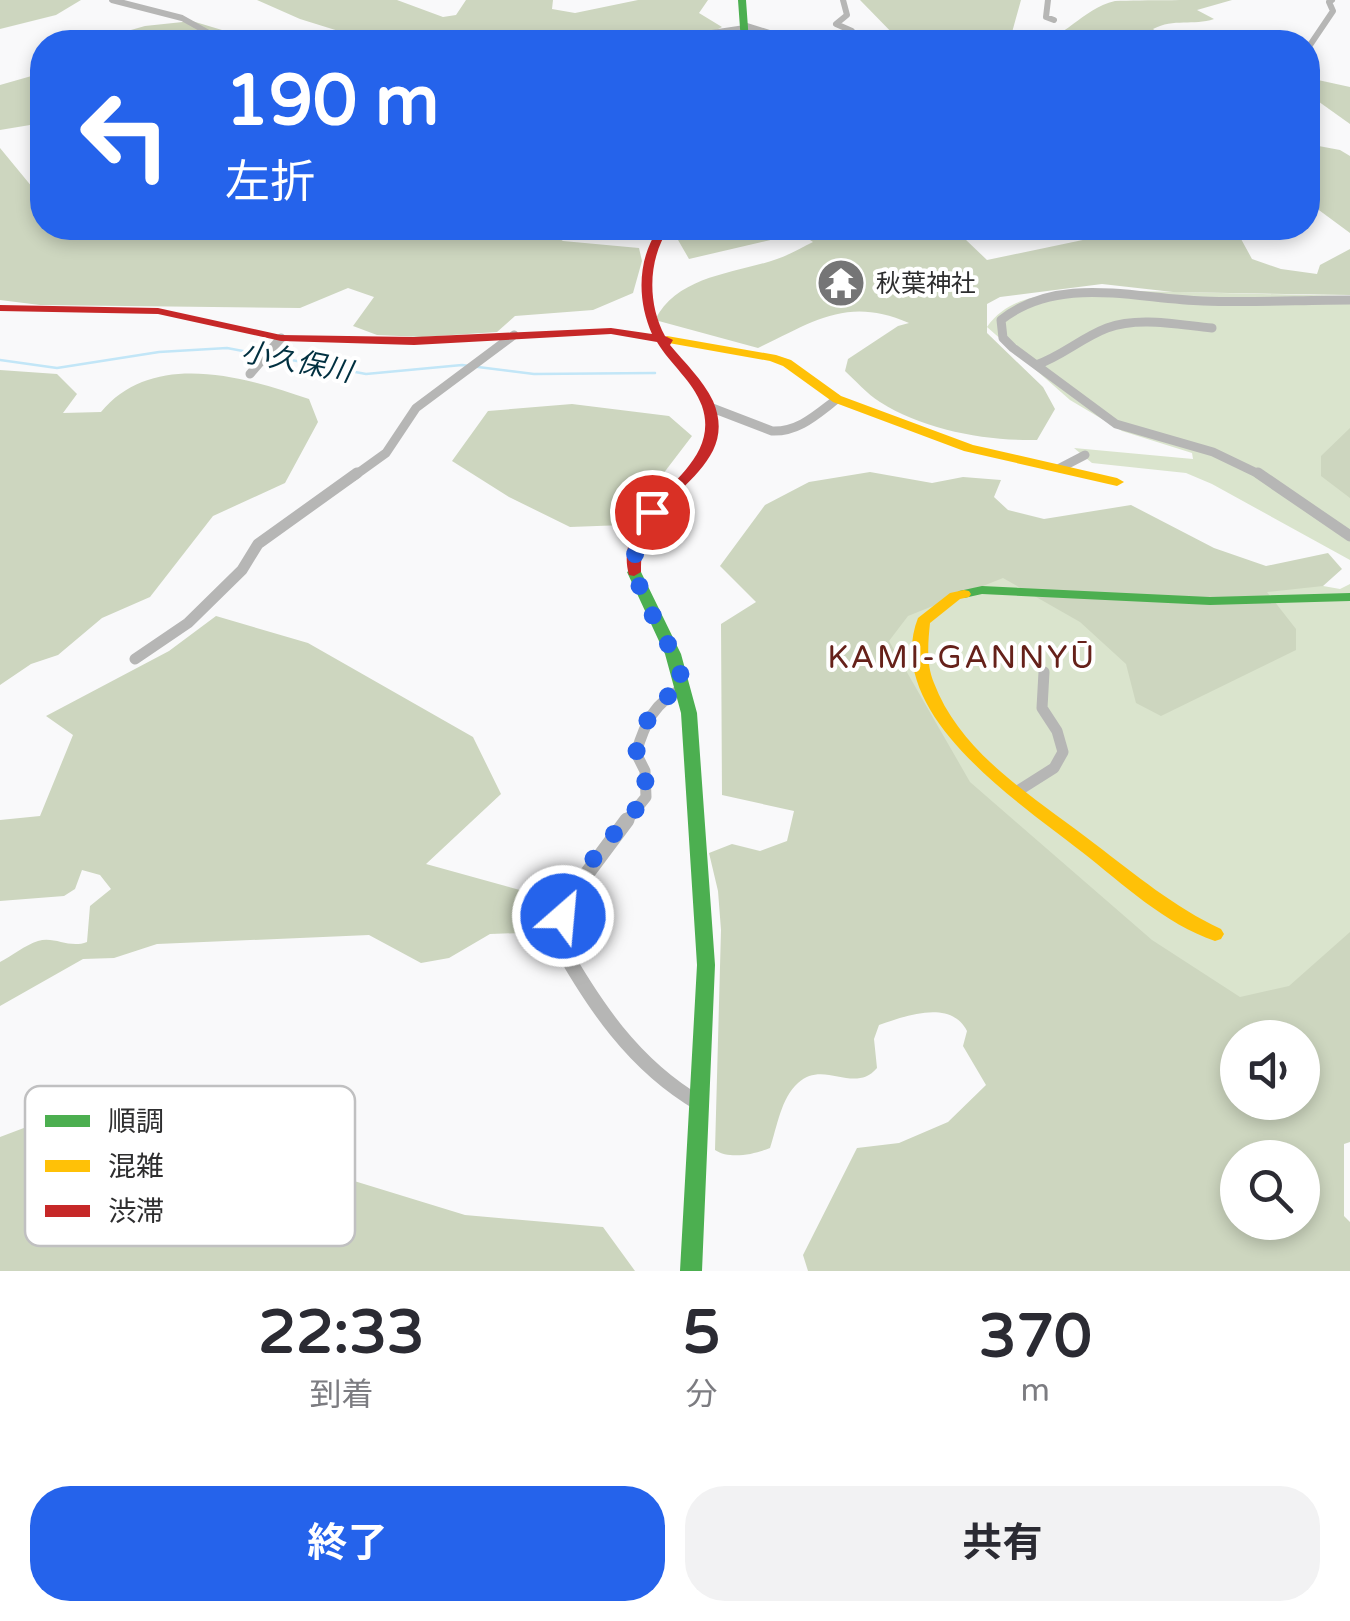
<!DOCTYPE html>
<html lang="ja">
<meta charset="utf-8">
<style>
body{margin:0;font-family:"Varela Round","Noto Sans JP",sans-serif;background:#f2f2f3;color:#2b2b33;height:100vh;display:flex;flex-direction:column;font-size:38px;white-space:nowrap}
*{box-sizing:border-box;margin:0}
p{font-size:32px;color:#7c7c81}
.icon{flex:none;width:55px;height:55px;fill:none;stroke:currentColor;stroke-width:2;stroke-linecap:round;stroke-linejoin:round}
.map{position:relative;height:1271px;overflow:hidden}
.side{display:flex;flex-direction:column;background:#fff;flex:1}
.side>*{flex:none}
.guide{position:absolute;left:30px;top:30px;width:1290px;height:210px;border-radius:40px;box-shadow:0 5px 15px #0003;background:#2563eb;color:#fff;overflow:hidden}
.buttons{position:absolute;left:1220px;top:1020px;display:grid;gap:20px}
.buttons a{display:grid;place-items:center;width:100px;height:100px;border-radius:50%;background:#fff;box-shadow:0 5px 15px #0003;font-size:50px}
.pin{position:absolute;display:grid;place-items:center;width:85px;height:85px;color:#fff;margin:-42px;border:5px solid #fff;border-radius:50%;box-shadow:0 2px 10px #0007}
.me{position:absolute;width:110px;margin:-55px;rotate:27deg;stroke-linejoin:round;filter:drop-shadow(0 0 8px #0008)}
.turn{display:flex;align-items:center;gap:35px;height:210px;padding:0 30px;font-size:45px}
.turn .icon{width:130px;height:130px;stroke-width:2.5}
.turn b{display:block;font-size:70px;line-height:85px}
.eta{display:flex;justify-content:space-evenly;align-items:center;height:170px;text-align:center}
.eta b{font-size:60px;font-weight:700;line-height:70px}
.button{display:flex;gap:20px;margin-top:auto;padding:20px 30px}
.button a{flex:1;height:115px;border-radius:40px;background:#2563eb;color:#fff;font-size:40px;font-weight:700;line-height:115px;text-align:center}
.button a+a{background:#f2f2f3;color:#2b2b33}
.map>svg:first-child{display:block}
.green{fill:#dae4cd}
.forest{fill:#cdd6bf;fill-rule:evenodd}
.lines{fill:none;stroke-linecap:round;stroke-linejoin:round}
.stream{stroke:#c2e6f7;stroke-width:2.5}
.street-far3{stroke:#b6b6b5;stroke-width:6}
.street-far2{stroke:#b6b6b5;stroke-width:9}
.street-far1{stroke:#b6b6b5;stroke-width:11}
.street{stroke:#b6b6b5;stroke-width:15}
.fast{fill:#4caf50;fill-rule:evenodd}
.slow{fill:#ffc107;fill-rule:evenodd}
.jam{fill:#c62828;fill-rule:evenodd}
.route{stroke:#2563eb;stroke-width:18;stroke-dasharray:0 32.4}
.labels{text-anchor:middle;stroke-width:8;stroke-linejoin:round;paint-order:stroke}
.far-poi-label{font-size:25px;fill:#2e2e2f;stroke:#fff;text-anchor:start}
.far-water-label{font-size:28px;font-style:italic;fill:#013040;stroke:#fff}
.neighbourhood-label{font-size:32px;letter-spacing:2.5px;fill:#66211a;stroke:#fff}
.key{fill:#fff;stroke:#c0c0c1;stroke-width:2.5}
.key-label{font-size:28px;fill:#2e2e2f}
</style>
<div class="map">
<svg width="1350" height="1271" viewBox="0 0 1350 1271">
<rect width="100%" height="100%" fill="#f9f9fa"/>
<path class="green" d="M1096 290 1350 296V560L1212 484 1186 473 1092 463 1074 448 1193 459 1192 453 1122 431 1070 400 987 327C1012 291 1056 295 1096 290Z
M1222 568 1340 589 1350 584V1007L1238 1038 1220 1052 769 581Z"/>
<path class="forest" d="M0 0H81L56 15 0 29Z
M257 0H397L443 17 456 15 466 0H553L552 9 575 13 638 0H708L699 13 722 27C696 42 660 28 631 36L638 42H374L300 19Z
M860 0H1021L1011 36C1059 56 1073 11 1115 1 1142 0 1200 0 1232 0L1197 10 1214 19C1193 26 1174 18 1153 29L1161 35 1204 42H901Z
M192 21 222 30 203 42H89L145 26Z
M42 73V123L0 130V85Z
M1318 80 1350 87V124L1308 94Z
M1308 144 1340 150 1350 156V233L1308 202Z
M0 148 42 199V228H568L552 234 563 241 639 248 642 261 633 293 593 310 515 316 497 332 422 337 377 335 353 326 374 297 348 288 300 308 40 305 0 300Z
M620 228H1016L965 239 987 260 1097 237 1125 228H1235L1252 259 1281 269 1317 274 1320 265 1350 249V295L1173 292 1102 284 1000 297 987 304V333L1043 387 1055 409 1037 440C985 441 924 430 880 402 867 394 856 381 845 371L848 359 898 326 909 323C848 296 814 321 758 348L655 320C678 275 734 274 777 259 789 255 801 248 813 242L800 233 689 259 674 233Z
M0 370 57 374 77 394 63 413 101 412C152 350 243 376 309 399L318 422 285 483 213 516 150 597 102 618 58 655 31 664 0 685Z
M572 404 669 416 692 436 624 525 570 527 509 497 452 461 488 411Z
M1350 428V498L1321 476V456Z
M870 472 932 483 963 477 1001 480 994 497 1008 510 1044 519 1131 505 1214 548 1266 566 1328 553 1342 569 1323 586 1267 592 1296 629V650L1161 716 1136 703 1126 664 1080 622 1003 578 908 616 889 641 970 782 1152 940 1240 997 1289 986 1350 932V1142L1344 1144V1216L1350 1222V1271H808L803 1255 857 1148 899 1143 948 1122 986 1085 963 1046 967 1031C951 999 905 1016 879 1025L874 1039 877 1068C854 1095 824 1059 798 1083 781 1098 777 1127 770 1148 755 1154 730 1160 715 1150L721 930 718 891 709 853 732 844 760 851 787 841 794 811 722 795 721 624 756 602 720 566 765 505 809 482ZM1238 1038H1302V1102H1238ZM1238 1158H1302V1222H1238Z
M216 616 308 643 473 737 501 794 426 864 527 892 601 897 584 931 490 934 449 958 421 963 369 935 157 944 114 958 83 959 0 1006V962C12 956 25 945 38 941 55 936 69 949 87 942L90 906 111 889 100 875 82 870 75 889 64 896 0 901V820L40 816 73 735 46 716 169 651Z
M74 1109 221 1140 465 1215 603 1227 635 1271H0V1137Z"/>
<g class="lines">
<path class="stream" d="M0 360 57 368 159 352 227 348 366 374 462 365 534 374 655 373"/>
<path class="street-far3" d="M112 0 182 18 207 32 209 36 201 42
M1048 0 1046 17 1054 20
M744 25 795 41 852 31 836 24 847 15 843 0
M1231 33 1300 42
M665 40 745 28
M1308 48 1333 11 1329 2 1332 0"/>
<path class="street-far2" d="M1036 365C1062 356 1081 338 1107 328 1139 316 1179 325 1212 328
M250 374 281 338
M707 406 772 431C799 432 817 414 837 399
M1060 468 1085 455
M354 476 386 453 416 408 514 335
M1263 476 1213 452 1116 424 1013 348 1003 338 1001 320C1059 274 1135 299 1203 301 1252 303 1301 300 1350 300"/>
<path class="street-far1" d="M1258 473 1350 536
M135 659 188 623 242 570 258 544 357 473
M1016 792 1054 768 1063 752 1057 731 1042 708 1044 672
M625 823 646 797 645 771 636 753C645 723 654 702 684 688"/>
<path class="street" d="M627 820 583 879 556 938C593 1004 633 1065 700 1104"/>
<path class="fast" d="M738 0H746L749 42H741Z
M634 568 641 572 681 654 697 713 715 965 702 1271H680L697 965 681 713 665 654 627 572Z
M982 586 1210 597 1350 593V601L1210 605 982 594 964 598 957 594 959 591Z"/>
<path class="slow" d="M667 336 776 355 791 360 841 396 973 445 1117 478 1124 482 1117 486 964 451 833 402 783 366 770 361 663 342 661 340Z
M964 590 969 591 971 594 969 597 960 599 930 623C928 643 926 664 934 683 961 755 1037 799 1095 844 1136 875 1174 907 1221 929L1224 934 1221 939 1215 941C1165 924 1123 884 1082 852 1021 804 881 713 918 618L950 593Z"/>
<path class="jam" d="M659 228H669C648 259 647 303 665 336L673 340 670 345C685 363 703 380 713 401 738 459 674 485 650 526 642 540 641 556 641 572L634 576 629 575C609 503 726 477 702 406 693 381 670 364 657 342L611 334 414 345 281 341 158 314 0 311V305L158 308 281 335 414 337 611 328 652 334C637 300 637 259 659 228Z"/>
</g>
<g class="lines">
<path class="route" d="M563 916 596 854 646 798 645 771 636 753C646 721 651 701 684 688 671 621 604 579 652 512"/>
</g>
<defs>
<g id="temple-disc" transform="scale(2.5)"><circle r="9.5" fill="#757576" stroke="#fff"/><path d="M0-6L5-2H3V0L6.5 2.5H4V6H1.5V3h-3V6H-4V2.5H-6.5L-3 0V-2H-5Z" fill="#fff"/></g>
</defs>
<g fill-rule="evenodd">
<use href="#temple-disc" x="841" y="283"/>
</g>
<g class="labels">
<g class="far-poi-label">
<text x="876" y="292">秋葉神社</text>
</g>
<g class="far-water-label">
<text transform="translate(297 361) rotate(11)" y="10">小久保川</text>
</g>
<g class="neighbourhood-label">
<text x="962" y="668">KAMI-GANNYŪ</text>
</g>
</g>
<rect x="25" y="1086" width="330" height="160" rx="15" class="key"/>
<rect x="45" y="1115" width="45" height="12" fill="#4caf50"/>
<rect x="45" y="1160" width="45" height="12" fill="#ffc107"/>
<rect x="45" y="1205" width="45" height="12" fill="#c62828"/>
<g class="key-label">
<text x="108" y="1131">順調</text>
<text x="108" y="1176">混雑</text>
<text x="108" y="1221">渋滞</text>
</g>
</svg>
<div class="buttons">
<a><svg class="icon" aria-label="sound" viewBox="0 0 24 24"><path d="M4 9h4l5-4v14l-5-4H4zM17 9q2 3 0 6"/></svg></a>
<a><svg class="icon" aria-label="search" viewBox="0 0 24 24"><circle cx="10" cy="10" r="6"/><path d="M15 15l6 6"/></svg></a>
</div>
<div class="pin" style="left:652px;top:512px;background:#d93025"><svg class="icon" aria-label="arrive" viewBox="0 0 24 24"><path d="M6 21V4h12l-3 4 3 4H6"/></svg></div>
<svg class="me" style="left:563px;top:916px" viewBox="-20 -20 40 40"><circle r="17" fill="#2563eb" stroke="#fff" stroke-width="3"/><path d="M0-11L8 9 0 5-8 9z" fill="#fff"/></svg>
<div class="guide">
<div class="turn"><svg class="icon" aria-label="left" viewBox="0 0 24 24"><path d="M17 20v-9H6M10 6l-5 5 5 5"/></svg><div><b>190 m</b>左折</div></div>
</div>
</div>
<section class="side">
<div class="eta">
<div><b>22:33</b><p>到着</p></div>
<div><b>5</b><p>分</p></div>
<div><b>370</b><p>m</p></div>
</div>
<div class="button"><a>終了</a><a>共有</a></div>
</section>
